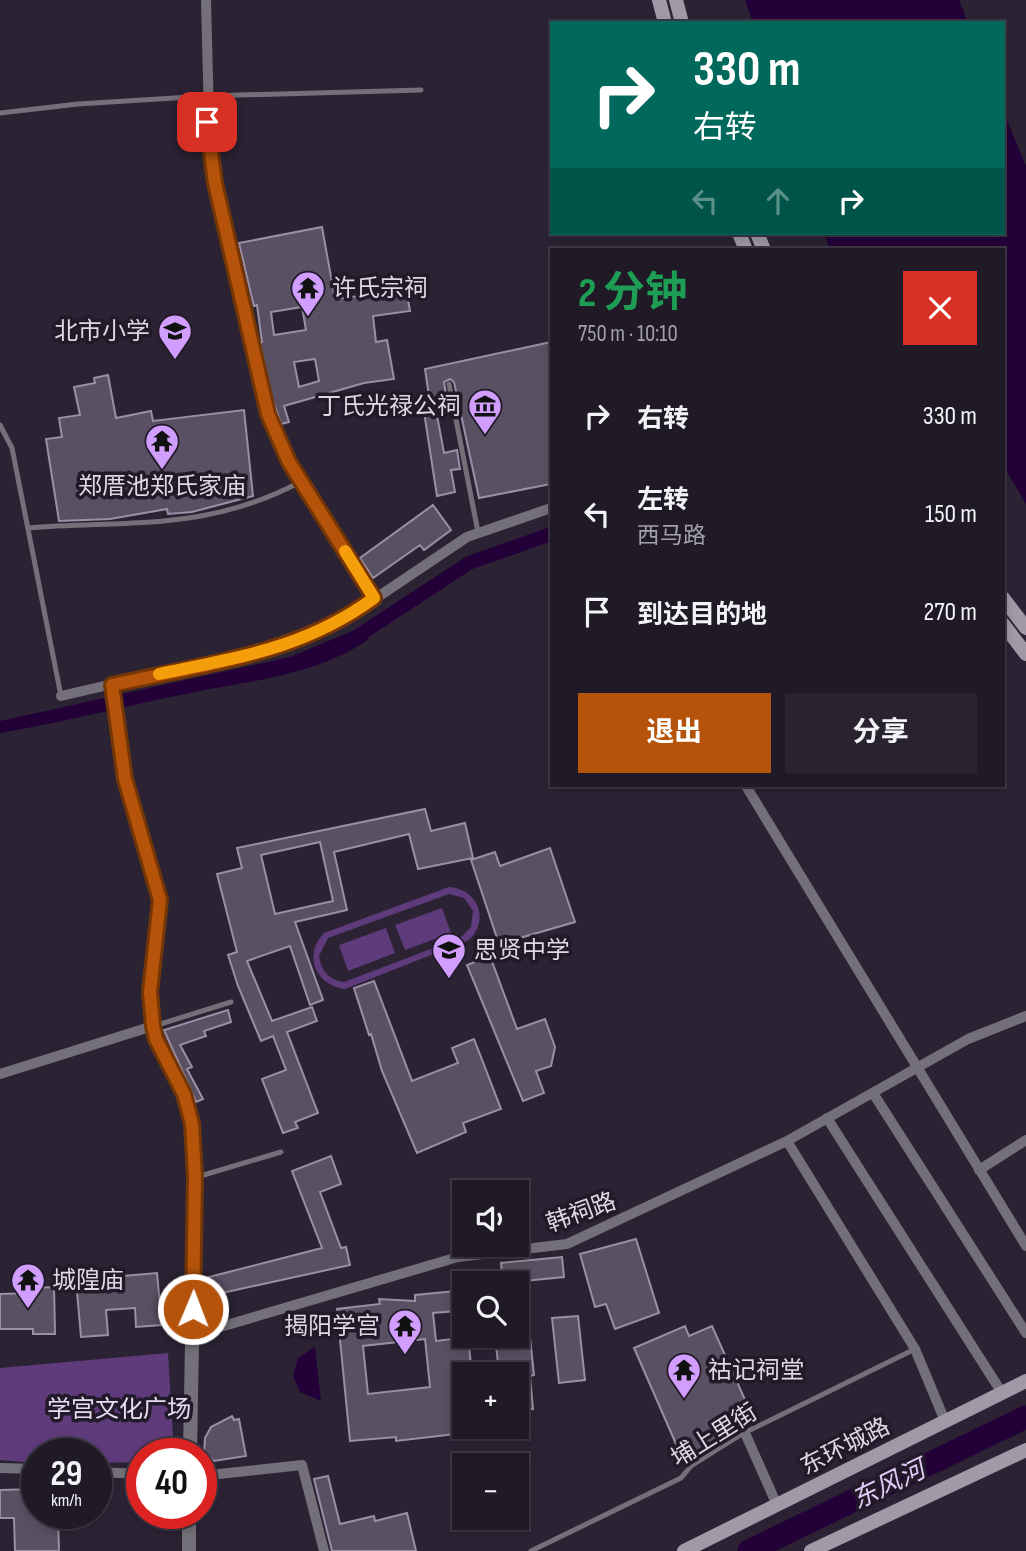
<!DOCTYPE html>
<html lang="zh">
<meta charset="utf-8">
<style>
body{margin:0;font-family:"Sofia Sans Condensed","Noto Sans SC",sans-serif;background:#28232f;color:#f1f3f6;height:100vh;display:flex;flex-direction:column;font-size:26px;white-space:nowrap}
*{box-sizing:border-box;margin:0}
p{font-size:23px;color:#a2a1a7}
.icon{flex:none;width:38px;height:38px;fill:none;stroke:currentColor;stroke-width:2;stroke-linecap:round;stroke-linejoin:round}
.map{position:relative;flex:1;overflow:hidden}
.details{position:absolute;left:550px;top:248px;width:455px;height:539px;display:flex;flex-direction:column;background:#201a27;border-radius:0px;box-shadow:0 4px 10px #0003,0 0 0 2px #3d3844}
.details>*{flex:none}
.guide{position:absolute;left:550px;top:21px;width:455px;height:214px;border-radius:0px;box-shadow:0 4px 10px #0003,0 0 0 2px #3d3844;background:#00695c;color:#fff;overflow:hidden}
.controls{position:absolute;left:452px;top:1180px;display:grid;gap:14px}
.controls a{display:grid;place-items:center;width:77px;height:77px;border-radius:0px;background:#201a27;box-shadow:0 4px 10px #0003,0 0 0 2px #3d3844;font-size:35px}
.speed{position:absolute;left:21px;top:1438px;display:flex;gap:14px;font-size:35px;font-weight:700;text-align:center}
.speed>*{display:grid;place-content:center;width:91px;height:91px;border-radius:50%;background:#201a27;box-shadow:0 4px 10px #0003,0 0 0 2px #3d3844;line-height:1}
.speed small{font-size:18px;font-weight:400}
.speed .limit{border:10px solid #d22;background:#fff;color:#111}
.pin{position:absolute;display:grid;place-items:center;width:60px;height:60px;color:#fff;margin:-30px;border-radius:14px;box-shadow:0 4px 10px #0006}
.me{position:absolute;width:77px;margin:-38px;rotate:1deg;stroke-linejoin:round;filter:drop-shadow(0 0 5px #0008)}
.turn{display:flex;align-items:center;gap:24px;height:147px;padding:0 28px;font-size:32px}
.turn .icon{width:91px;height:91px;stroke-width:2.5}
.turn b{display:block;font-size:49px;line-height:60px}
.lanes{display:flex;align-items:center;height:66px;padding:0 28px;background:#0003;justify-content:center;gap:35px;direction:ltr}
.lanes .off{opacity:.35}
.round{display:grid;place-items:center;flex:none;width:74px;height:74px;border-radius:0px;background:#28232f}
.headline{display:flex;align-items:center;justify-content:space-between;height:119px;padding:0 28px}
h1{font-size:42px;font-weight:700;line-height:52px;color:#1e9e55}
.primary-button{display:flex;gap:14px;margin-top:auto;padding:14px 28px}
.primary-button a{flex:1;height:80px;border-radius:0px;background:#b45309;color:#fff;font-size:28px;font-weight:700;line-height:80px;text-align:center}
.primary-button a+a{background:#28232f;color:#f1f3f6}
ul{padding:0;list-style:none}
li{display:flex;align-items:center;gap:21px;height:98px;padding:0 28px}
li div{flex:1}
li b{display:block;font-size:26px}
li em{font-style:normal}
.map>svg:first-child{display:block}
.green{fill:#5f3b7c;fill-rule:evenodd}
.water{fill:#230138}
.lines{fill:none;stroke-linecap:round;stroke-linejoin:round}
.canal{stroke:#230138;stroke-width:14}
.river{stroke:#230138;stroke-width:23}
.building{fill:#5a5063;stroke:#9a8fa4;stroke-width:2;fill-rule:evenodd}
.service{stroke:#747079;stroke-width:5}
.minor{stroke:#747079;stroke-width:10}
.tertiary{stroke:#747079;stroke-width:14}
.secondary{stroke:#a099a8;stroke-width:14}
.route-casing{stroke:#753606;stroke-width:18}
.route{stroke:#b45309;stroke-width:12}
.slow{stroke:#f59e0b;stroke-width:12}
.labels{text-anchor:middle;stroke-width:7;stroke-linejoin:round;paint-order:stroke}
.poi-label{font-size:24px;fill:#ddd8e3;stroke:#221929;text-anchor:start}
.street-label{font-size:24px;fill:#ddd8e3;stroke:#221929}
.park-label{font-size:24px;fill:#e7ddf2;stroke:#221929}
.water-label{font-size:26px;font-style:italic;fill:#e0cbf6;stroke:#221929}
</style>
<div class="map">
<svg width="1026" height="1551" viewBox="0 0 1026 1551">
<rect width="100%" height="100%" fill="#2b2334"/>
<path class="green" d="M449 887C478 889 490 920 469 940L345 989C315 985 303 955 324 933ZM449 894 464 898 473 911 471 927 460 938 344 982C329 980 321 971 319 956L328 938Z
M442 908 451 933 405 950 395 925Z
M386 928 395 953 348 971 339 945Z
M168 1353 174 1454H142V1462L96 1463V1454H37V1463L0 1460V1368Z"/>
<path class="water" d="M745 0H959L968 23H753Z
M1003 111 1026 166V504L1003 465V250H830L824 233H1003Z
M362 627 369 639C317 675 255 680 195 692 130 705 66 722 0 733V721L290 657Z
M315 1347 321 1401 300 1392 293 1376 298 1358Z"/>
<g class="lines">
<path class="canal" d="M350 641 469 563 551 534"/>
<path class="river" d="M749 1551 1026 1417"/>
</g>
<path class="building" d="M322 227 335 299 360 296 359 293 406 288 410 311 373 316 376 342 387 340 394 379 364 383 284 406 289 422 281 424 271 395 259 343 262 342 257 305 254 306 251 294 239 243ZM302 307 306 330 274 335 271 312ZM315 359 319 381 299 387 294 362Z
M551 342V484L479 498 454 382 450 379 444 382 447 400 430 403 425 369Z
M108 375 116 418 151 411 153 421 244 410 253 496 192 512 168 514 167 509 110 519 59 521 46 439 62 437 59 418 80 415 74 387 95 383 94 378Z
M436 410 444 453 457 450 460 469 451 470 455 492 437 496 424 412Z
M433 505 451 530 424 550 420 545 373 578 360 558Z
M425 809 431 831 465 823 473 858 418 869 409 834 334 852 347 910 295 922 323 1000 310 1005 290 946 247 961 272 1021 312 1007 317 1021 287 1032 318 1113 295 1122 298 1128 283 1133 262 1079 286 1070 273 1036 261 1041 238 986 228 955 237 952 217 874 242 868 237 848ZM320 842 333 901 275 914 261 855Z
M550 848 575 922 499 944 471 860 495 852 500 866Z
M490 956 517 1029 545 1019 555 1047 551 1066 536 1071 544 1093 523 1101 467 965Z
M374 981 412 1081 458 1063 452 1048 474 1039 501 1109 463 1123 466 1132 417 1153 382 1071 371 1034 369 1035 354 988Z
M228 1010 231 1022 204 1031 206 1036 180 1045 192 1067 187 1069 203 1099 196 1102 164 1030Z
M331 1156 341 1184 320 1192 341 1248 346 1247 350 1265 213 1295 209 1277 322 1248 292 1171Z
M636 1239 659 1313 615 1329 606 1304 595 1307 580 1254Z
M562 1257 564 1277 503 1283 501 1263Z
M157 1273 162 1325 136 1327 135 1308 106 1310 108 1335 81 1337 76 1280Z
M54 1287 55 1334H33V1329H0V1294L32 1293V1288Z
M455 1291 457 1311 433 1313 436 1341 468 1337 472 1374H464V1433L396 1441V1437L350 1441 337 1309 380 1304 379 1299 415 1301V1295ZM425 1339 430 1387 368 1394 363 1346Z
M578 1316 585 1380 559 1383 552 1318Z
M685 1326 689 1336 712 1326 755 1422 741 1426 706 1450 683 1460 634 1348Z
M529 1328 534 1375 530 1376 533 1409 521 1410 519 1396H516V1374H499L495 1335H516V1329Z
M232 1416 234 1420 239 1419 246 1456 214 1461 204 1453 205 1438 211 1427Z
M328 1476 340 1524 374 1516 375 1521 407 1513 416 1551H332L314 1479Z
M37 1489V1514H58L59 1551H15L14 1518H0V1490Z"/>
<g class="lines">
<path class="service" d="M0 113 78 104 206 96 421 90
M449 384 478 532
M0 425 12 448 61 696
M28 528C129 520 207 532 302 481
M154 1026 231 1002
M197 1177 281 1152
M531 1551 681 1478 691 1466 742 1434 915 1349"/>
<path class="minor" d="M206 0 210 156 263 397 281 447 374 598
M61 696 302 640 345 619 467 537 551 508
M746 786 1026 1246
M0 1074 153 1026
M873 1093 1026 1333
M827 1118 1002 1393
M787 1141 915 1349 945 1421
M979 1170 1026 1140
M193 1335 458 1257 567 1244 787 1141 968 1039 1026 1016
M745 1433 777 1505
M0 1468 37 1469
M96 1472 142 1474
M201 1476 302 1465 324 1551"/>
<path class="tertiary" d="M112 685 126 779 160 899 150 992 153 1026 156 1039 184 1094 192 1123 195 1177 190 1454
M189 1551V1514"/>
<path class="secondary" d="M659 0 665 23
M676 0 682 23
M739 233 746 250
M757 233 764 250
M1003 598 1026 628
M1003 624 1026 654
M684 1551 1026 1381
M811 1551 1026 1450"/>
</g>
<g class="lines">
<g class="route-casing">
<path id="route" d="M193 1309 195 1177 192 1124 184 1094 156 1039 153 1026 150 992 160 900 125 779 112 685C204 664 297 655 374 598L289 462 268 414 215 183 207 122"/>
</g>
<use href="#route" class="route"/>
<path class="slow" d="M159 674C240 657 306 648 374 598L345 551"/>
</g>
<defs>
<g id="temple-pin" transform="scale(1.75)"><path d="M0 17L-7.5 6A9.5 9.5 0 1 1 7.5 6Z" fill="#d19dfe" stroke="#221929"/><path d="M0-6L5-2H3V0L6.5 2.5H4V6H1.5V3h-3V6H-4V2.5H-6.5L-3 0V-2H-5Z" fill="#111"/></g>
<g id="school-pin" transform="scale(1.75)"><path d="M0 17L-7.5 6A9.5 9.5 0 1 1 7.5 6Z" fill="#d19dfe" stroke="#221929"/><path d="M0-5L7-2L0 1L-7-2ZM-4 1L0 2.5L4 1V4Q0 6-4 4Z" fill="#111"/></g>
<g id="museum-pin" transform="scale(1.75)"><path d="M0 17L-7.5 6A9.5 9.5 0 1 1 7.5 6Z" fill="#d19dfe" stroke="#221929"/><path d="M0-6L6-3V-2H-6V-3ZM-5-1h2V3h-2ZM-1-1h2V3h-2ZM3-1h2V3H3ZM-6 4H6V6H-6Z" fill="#111"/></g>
</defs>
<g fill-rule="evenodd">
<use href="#temple-pin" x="308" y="288"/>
<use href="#school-pin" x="175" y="331"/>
<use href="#museum-pin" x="485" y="406"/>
<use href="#temple-pin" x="162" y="441"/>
<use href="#school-pin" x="449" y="950"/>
<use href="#temple-pin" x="28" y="1280"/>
<use href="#temple-pin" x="405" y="1326"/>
<use href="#temple-pin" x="684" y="1370"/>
</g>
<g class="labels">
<g class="poi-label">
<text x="332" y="296">许氏宗祠</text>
<text x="150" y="339" text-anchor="end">北市小学</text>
<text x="461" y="414" text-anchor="end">丁氏光禄公祠</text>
<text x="162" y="494" text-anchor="middle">郑厝池郑氏家庙</text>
<text x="474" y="958">思贤中学</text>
<text x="52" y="1288">城隍庙</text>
<text x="380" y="1334" text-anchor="end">揭阳学宫</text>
<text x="708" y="1378">祜记祠堂</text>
</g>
<g class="street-label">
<text transform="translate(581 1212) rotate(-20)" y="8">韩祠路</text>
<text transform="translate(714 1435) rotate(-32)" y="8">埔上里街</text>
<text transform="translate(845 1446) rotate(-27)" y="8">东环城路</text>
</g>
<g class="park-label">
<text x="119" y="1417">学宫文化广场</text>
</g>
<g class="water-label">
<text transform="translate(888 1484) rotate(-26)" y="9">东风河</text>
</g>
</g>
</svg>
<div class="controls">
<a><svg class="icon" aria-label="sound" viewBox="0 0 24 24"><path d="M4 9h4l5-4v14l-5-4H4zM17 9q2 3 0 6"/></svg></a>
<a><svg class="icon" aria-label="search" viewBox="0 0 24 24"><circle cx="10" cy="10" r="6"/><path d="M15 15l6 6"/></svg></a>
<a>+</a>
<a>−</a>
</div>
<div class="speed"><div>29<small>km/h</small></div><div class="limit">40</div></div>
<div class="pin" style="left:207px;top:122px;background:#d93025"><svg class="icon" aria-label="arrive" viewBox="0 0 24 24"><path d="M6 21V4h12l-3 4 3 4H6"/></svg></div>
<svg class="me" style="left:193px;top:1309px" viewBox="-20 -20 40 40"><circle r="17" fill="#b45309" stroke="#fff" stroke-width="3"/><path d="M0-11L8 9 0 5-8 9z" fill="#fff"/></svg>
<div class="guide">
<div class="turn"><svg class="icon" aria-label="right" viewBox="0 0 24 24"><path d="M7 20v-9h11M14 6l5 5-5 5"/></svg><div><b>330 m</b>右转</div></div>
<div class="lanes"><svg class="icon off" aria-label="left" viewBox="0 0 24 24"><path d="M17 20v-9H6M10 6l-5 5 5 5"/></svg><svg class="icon off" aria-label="ahead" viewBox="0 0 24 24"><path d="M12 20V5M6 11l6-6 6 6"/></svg><svg class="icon" aria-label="right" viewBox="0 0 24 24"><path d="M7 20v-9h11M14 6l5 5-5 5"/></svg></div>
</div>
<section class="details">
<div class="headline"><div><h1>2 分钟</h1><p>750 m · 10:10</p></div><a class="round" style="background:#d93025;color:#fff"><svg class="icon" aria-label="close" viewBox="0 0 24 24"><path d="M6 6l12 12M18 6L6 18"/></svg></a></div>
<ul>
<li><svg class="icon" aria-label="right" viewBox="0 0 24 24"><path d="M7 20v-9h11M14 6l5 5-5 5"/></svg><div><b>右转</b></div><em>330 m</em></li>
<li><svg class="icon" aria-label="left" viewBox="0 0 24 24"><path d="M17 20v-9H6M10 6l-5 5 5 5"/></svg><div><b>左转</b><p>西马路</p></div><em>150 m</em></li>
<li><svg class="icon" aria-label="arrive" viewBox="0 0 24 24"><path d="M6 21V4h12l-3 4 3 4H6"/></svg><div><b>到达目的地</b></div><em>270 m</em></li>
</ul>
<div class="primary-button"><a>退出</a><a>分享</a></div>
</section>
</div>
